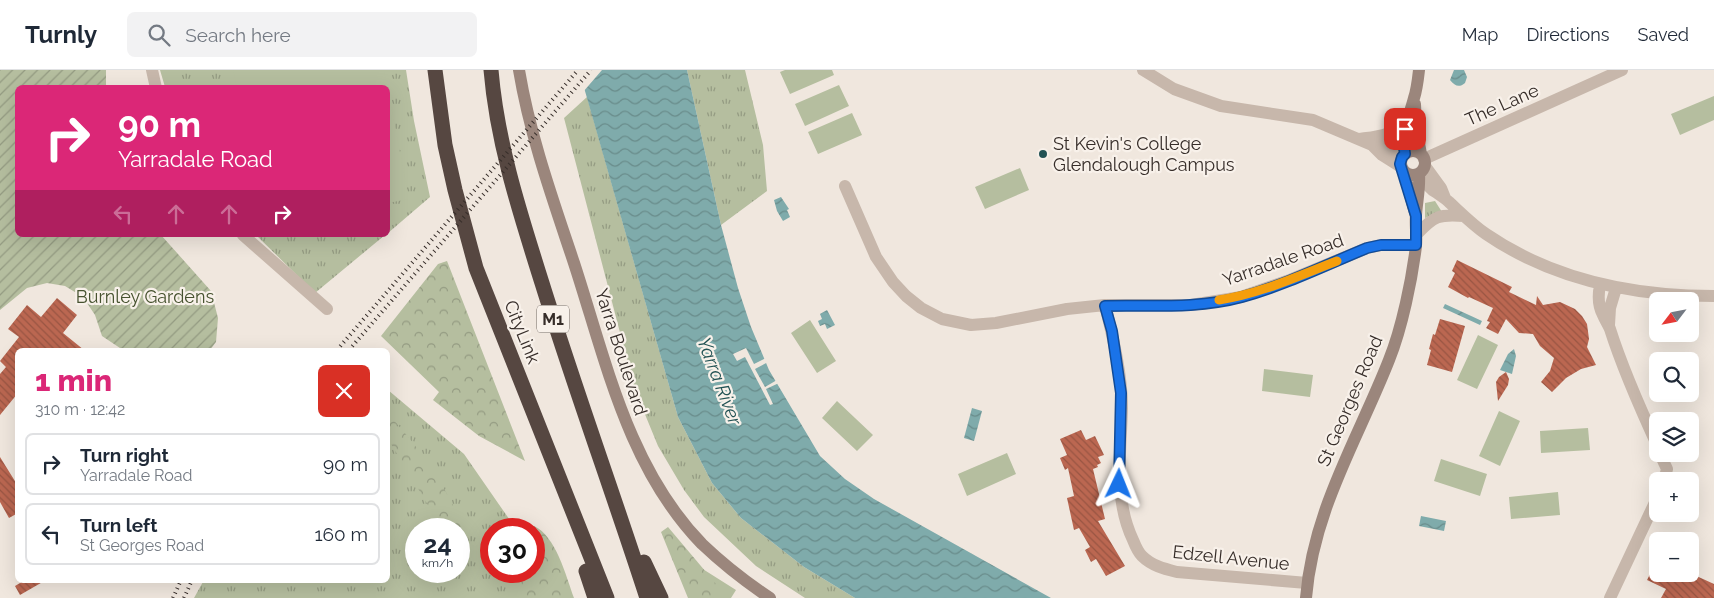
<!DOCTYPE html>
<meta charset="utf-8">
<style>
body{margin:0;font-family:Raleway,sans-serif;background:#f2f2f3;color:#1f2937;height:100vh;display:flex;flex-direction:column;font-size:19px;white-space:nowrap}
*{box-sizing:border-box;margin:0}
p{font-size:16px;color:#747a83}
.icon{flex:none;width:28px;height:28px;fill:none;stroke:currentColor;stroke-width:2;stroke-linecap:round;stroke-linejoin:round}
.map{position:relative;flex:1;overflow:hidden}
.details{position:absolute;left:15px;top:278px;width:375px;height:235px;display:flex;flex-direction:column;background:#fff;border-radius:8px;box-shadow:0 5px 20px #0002}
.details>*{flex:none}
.banner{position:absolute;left:15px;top:15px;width:375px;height:152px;border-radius:8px;box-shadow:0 5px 20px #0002;background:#db2777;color:#fff;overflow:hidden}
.needle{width:32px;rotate:238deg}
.buttons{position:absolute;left:1649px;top:222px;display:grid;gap:10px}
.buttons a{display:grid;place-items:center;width:50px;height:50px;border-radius:8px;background:#fff;box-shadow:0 5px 20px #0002;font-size:25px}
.speed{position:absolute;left:405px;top:448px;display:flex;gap:10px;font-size:25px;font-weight:700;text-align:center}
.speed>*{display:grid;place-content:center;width:65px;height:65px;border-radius:50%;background:#fff;box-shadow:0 5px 20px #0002;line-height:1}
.speed small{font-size:12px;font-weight:400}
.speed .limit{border:8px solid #d22;background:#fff;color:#111}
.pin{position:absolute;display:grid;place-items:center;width:42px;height:42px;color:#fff;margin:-21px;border-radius:10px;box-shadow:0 2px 8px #0006}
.me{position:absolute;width:55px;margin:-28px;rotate:2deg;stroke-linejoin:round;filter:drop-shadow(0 0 4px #0008)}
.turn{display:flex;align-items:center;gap:18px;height:105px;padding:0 20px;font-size:22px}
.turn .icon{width:65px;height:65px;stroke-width:2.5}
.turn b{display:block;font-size:35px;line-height:42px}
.lanes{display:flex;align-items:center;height:48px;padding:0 20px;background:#0003;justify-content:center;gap:25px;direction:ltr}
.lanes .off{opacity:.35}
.round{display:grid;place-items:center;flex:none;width:52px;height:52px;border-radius:8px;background:#f2f2f3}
.headline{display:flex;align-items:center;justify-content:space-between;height:85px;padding:0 20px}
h1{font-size:30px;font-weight:800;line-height:38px;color:#db2777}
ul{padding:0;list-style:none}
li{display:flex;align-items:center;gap:15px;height:62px;margin:0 10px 8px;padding:0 10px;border:2px solid #e0e1e3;border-radius:8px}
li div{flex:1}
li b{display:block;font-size:19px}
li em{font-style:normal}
header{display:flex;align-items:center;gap:30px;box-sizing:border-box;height:70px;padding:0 25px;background:#fff;border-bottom:1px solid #e0e1e3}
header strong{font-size:24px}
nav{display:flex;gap:28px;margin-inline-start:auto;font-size:18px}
.search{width:350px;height:45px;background:#f2f2f3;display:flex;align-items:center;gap:12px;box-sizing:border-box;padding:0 18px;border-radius:8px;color:#747a83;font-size:19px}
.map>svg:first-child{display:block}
.grass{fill:url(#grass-tufts);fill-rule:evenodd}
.forest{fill:url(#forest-crowns)}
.garden{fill:url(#garden-furrows)}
.pitch{fill:#b5be9f}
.water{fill:url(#water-waves)}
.pier{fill:#f0e7de}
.building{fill:url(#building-back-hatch)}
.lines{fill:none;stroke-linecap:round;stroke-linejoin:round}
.street{stroke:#c7b7ab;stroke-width:12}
.secondary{stroke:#9b867c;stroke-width:12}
.highway{stroke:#564741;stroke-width:15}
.rail{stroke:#362d29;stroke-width:4;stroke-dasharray:1 4;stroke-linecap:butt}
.route-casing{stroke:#114b97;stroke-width:12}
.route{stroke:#1a73e8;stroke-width:9}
.slow{stroke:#f59e0b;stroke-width:9}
.poi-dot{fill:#225254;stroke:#f8f1ea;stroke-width:2}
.labels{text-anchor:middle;stroke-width:4.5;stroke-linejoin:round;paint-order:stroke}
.shield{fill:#f8f1ea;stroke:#706863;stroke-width:1}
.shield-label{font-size:16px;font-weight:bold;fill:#362d29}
.street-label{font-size:18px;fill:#362d29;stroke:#f8f1ea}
.poi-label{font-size:18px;fill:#362d29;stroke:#f8f1ea;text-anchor:start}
.park-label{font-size:18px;fill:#46522f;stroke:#f8f1ea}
.water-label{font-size:19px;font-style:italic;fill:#225254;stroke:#f8f1ea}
</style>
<header>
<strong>Turnly</strong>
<div class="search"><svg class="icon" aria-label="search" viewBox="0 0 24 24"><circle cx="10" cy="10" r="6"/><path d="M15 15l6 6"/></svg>Search here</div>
<nav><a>Map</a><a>Directions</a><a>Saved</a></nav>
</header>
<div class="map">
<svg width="1714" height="528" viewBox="0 0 1714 528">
<defs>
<pattern id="grass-tufts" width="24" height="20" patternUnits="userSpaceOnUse" patternTransform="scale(1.25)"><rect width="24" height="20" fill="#b5be9f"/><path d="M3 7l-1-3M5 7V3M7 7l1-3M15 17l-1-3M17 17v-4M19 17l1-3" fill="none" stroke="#949b82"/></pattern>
<pattern id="forest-crowns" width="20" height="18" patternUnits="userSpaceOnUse" patternTransform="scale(1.25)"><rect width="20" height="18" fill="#b5be9f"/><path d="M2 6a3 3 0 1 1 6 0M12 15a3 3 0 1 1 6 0" fill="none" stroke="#949b82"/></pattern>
<pattern id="garden-furrows" width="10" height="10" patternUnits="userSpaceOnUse" patternTransform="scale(1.25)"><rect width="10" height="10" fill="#b5be9f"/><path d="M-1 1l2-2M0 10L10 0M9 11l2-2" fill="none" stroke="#949b82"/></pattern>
<pattern id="water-waves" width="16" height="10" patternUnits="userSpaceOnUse" patternTransform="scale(1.25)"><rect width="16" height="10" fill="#7fabab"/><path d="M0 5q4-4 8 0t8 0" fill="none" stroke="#698c8b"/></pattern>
<pattern id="building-back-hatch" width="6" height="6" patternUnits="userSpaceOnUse" patternTransform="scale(1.25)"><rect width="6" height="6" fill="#bb6751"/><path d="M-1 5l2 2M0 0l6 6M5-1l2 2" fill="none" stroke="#995543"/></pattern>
</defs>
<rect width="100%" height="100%" fill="#f0e7de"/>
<path class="grass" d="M160 0H406L414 51 430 127 388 163V18L165 17Z
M687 0H745L763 75 767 121 721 155Z
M587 27 678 347 712 413 741 448 804 497 855 528H805L756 496 704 447 684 420 658 376 635 320 564 48Z
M1435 131 1442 142 1425 148V133Z
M256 165H385L315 223Z
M388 320 464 384 516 459H491V501H534L565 528H194L204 510H388ZM416 459H459V501H416Z
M679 484 736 520 731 528H697Z"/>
<path class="forest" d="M447 191 525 391 479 366 433 330 439 322 381 266 438 194Z
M388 344C423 381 454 427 470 476L466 487 460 491H459V459H439L437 450 388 369Z
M534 456C556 466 566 506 574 528H519L515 501H534V459H528Z
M668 457 722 521 729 528H688L661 462Z"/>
<path class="garden" d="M0 0H106V17L18 18V165H161L211 221 218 248 216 272 210 280H123L102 266 95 245 83 227 65 216 47 213 27 218 0 240Z"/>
<path class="pitch" d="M233 0H384L387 17H237Z
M785 0H832L834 5 790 24 780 2Z
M839 15 849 36 805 56 795 34Z
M388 20 409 129 388 133Z
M1714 26V50L1680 65 1671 44Z
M852 43 862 65 818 84 808 62Z
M1020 98 1029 120 985 139 975 117Z
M810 250 836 291 817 303 791 263Z
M1478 265 1498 275 1477 319 1457 310Z
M1264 299 1313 305 1310 327 1262 321Z
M837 331 873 365 857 381 822 348Z
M1499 341 1520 351 1500 396 1479 386Z
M1588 358 1590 380 1541 383 1540 361Z
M1007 383 1016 404 967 426 958 404Z
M1441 389 1487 404 1480 426 1434 411Z
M1558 422 1560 445 1511 449 1509 427Z"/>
<path class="water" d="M579 0H687L721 155 738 218 751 257 769 300 820 386 845 409 874 429 1051 528H855L804 497 741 448 712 413 678 347Z
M1454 0H1464L1467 7 1465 13C1459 18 1455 16 1450 10Z
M781 127 789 139 787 140 790 147 783 151 777 141 774 130Z
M1445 234 1482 251 1480 255 1443 238Z
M827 240 835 255 827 259 825 254 820 256 818 251 822 249 820 244Z
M1514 279 1516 286 1512 304 1500 300 1508 284Z
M972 338 982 341 974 371 964 368Z
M1421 446 1446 451 1444 461 1419 456Z"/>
<path class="pier" d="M576 0H602L583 22Z
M746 278 754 294 766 288 768 292 755 299 765 317 777 310 779 313 766 319 773 334 770 335 745 287 737 291 733 284Z"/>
<path class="building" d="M1457 190 1512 217 1509 222 1536 235 1537 226 1543 235 1560 232 1575 239 1582 246 1587 254 1589 269 1587 277 1596 295 1581 299 1566 308 1552 322 1541 312 1550 301 1554 288 1540 276 1533 264 1519 263 1506 249 1498 264 1486 258 1490 252 1487 251 1493 238 1469 227 1468 228 1448 217 1455 203 1452 201Z
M57 228 77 245 63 263 84 280H18V323L0 345V304L6 297 0 291 19 267 8 259 27 235 41 247Z
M1440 249 1465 256 1452 302 1427 295 1431 280 1429 279 1433 264 1435 265Z
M1506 302 1509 309 1508 315 1498 331 1496 312 1499 307Z
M1081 360 1086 370 1095 366 1104 385 1098 387 1101 393 1097 395 1098 397 1093 399 1105 449 1098 451 1125 496 1106 506 1096 489 1091 492 1085 480 1090 477 1079 458 1074 460 1067 428 1074 426 1068 398 1065 400 1060 388 1067 385 1060 369Z
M0 387 18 416V443L9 448 0 432Z
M1653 498 1658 500V504H1692L1714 514V528H1661L1666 519 1647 510Z
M25 510H46L20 525 15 516Z"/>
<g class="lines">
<path class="street" d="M152 0 156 18
M1143 0 1174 19 1221 36 1313 50 1372 75 1384 77 1404 84
M1359 69C1381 66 1392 66 1407 48
M1372 75 1382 85 1401 97
M1424 89 1622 0
M1425 96 1441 118 1445 128
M1420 103C1424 111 1429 119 1437 123 1441 126 1445 128 1449 132 1461 143 1473 155 1486 164 1553 210 1634 226 1714 226
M845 116 876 187 893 212 906 226 921 238 942 249 971 255 996 253 1067 239 1105 235H1191L1241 227 1287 211 1367 178 1381 175H1416
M1417 164C1434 146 1439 144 1464 146
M243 165 327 239
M1600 215C1598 225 1598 236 1603 245 1605 250 1608 254 1610 259 1623 300 1640 338 1658 377
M1105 235C1113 268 1122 304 1122 338 1121 382 1113 428 1133 470 1135 475 1138 482 1142 486 1152 496 1165 499 1177 502L1307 513
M1609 255 1610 238 1616 218
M1660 384 1667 399 1664 411
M1610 528 1658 426"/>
<path class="secondary" d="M519 0C530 66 553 130 574 193 606 291 628 398 702 474 723 494 746 512 770 528
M1415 34 1416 57 1421 84
M1401 93a12 12 0 1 1 24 0a12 12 0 1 1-24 0Z
M1405 84C1401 63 1409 47 1414 28 1417 19 1418 9 1419 0
M1404 102 1415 143
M1306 528C1313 440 1358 369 1389 290 1402 258 1412 209 1416 176 1417 165 1415 155 1416 145 1417 131 1420 118 1419 104"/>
<path class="highway" d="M435 0 445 75 455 120 476 198 607 528
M491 0C497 73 520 143 542 213 575 319 613 423 647 528
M644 492 661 528
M586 501 595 528"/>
<path class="rail" d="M337 280 578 0
M349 280 591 0
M173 528 181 510
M184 528 192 510"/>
</g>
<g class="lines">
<g class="route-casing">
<path id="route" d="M1119 414 1121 323 1112 261 1105 236C1150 235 1198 239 1242 227 1285 215 1326 195 1367 178L1381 175H1416V146L1400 94 1402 87 1405 84 1403 70 1405 59"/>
</g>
<use href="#route" class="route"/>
<path class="slow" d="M1219 230C1260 224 1298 206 1337 191"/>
</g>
<circle class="poi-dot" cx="1043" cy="84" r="5"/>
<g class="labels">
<rect class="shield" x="537" y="235.5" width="32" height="27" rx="4"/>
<g class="shield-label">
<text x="553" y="255">M1</text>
</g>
<g class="street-label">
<text transform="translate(1502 35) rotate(-24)" y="6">The Lane</text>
<text transform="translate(1283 190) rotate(-19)" y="6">Yarradale Road</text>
<text transform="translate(522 262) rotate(68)" y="6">CityLink</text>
<text transform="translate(621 282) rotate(72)" y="6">Yarra Boulevard</text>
<text transform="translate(1350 331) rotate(-67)" y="6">St Georges Road</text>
<text transform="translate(1231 488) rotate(6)" y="6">Edzell Avenue</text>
</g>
<g class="poi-label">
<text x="1053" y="80">St Kevin's College<tspan x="1053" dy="21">Glendalough Campus</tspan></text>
</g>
<g class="park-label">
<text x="145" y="233">Burnley Gardens</text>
</g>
<g class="water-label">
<text transform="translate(720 311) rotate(69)" y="7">Yarra River</text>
</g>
</g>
</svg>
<div class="buttons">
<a><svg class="needle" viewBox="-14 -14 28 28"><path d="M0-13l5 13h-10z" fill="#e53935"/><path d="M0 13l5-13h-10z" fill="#747a83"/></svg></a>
<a><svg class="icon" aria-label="search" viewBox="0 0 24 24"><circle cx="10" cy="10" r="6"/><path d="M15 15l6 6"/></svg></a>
<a><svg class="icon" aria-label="layers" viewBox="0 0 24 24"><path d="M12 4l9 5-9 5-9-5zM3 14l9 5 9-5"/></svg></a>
<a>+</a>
<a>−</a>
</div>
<div class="speed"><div>24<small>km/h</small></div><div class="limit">30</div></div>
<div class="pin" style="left:1405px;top:59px;background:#d93025"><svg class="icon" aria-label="arrive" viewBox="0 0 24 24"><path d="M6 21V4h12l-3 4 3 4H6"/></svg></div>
<svg class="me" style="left:1119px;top:414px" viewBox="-20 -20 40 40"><path d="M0-17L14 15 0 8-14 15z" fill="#1a73e8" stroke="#fff" stroke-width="4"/></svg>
<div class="banner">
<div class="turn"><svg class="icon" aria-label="right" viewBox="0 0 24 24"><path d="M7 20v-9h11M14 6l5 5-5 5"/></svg><div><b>90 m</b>Yarradale Road</div></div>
<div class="lanes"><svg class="icon off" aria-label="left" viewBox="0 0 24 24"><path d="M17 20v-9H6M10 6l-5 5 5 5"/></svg><svg class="icon off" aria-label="ahead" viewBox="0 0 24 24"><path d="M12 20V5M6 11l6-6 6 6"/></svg><svg class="icon off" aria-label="ahead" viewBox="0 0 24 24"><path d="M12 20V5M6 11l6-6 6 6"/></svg><svg class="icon" aria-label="right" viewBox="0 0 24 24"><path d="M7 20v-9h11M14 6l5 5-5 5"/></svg></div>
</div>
<section class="details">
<div class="headline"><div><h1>1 min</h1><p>310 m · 12:42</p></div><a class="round" style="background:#d93025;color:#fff"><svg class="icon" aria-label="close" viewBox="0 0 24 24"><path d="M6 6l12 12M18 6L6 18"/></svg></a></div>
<ul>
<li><svg class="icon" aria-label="right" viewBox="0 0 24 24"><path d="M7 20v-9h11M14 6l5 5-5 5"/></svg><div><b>Turn right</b><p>Yarradale Road</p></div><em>90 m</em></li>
<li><svg class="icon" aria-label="left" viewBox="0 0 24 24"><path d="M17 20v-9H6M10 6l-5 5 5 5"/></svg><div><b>Turn left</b><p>St Georges Road</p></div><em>160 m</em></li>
</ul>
</section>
</div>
